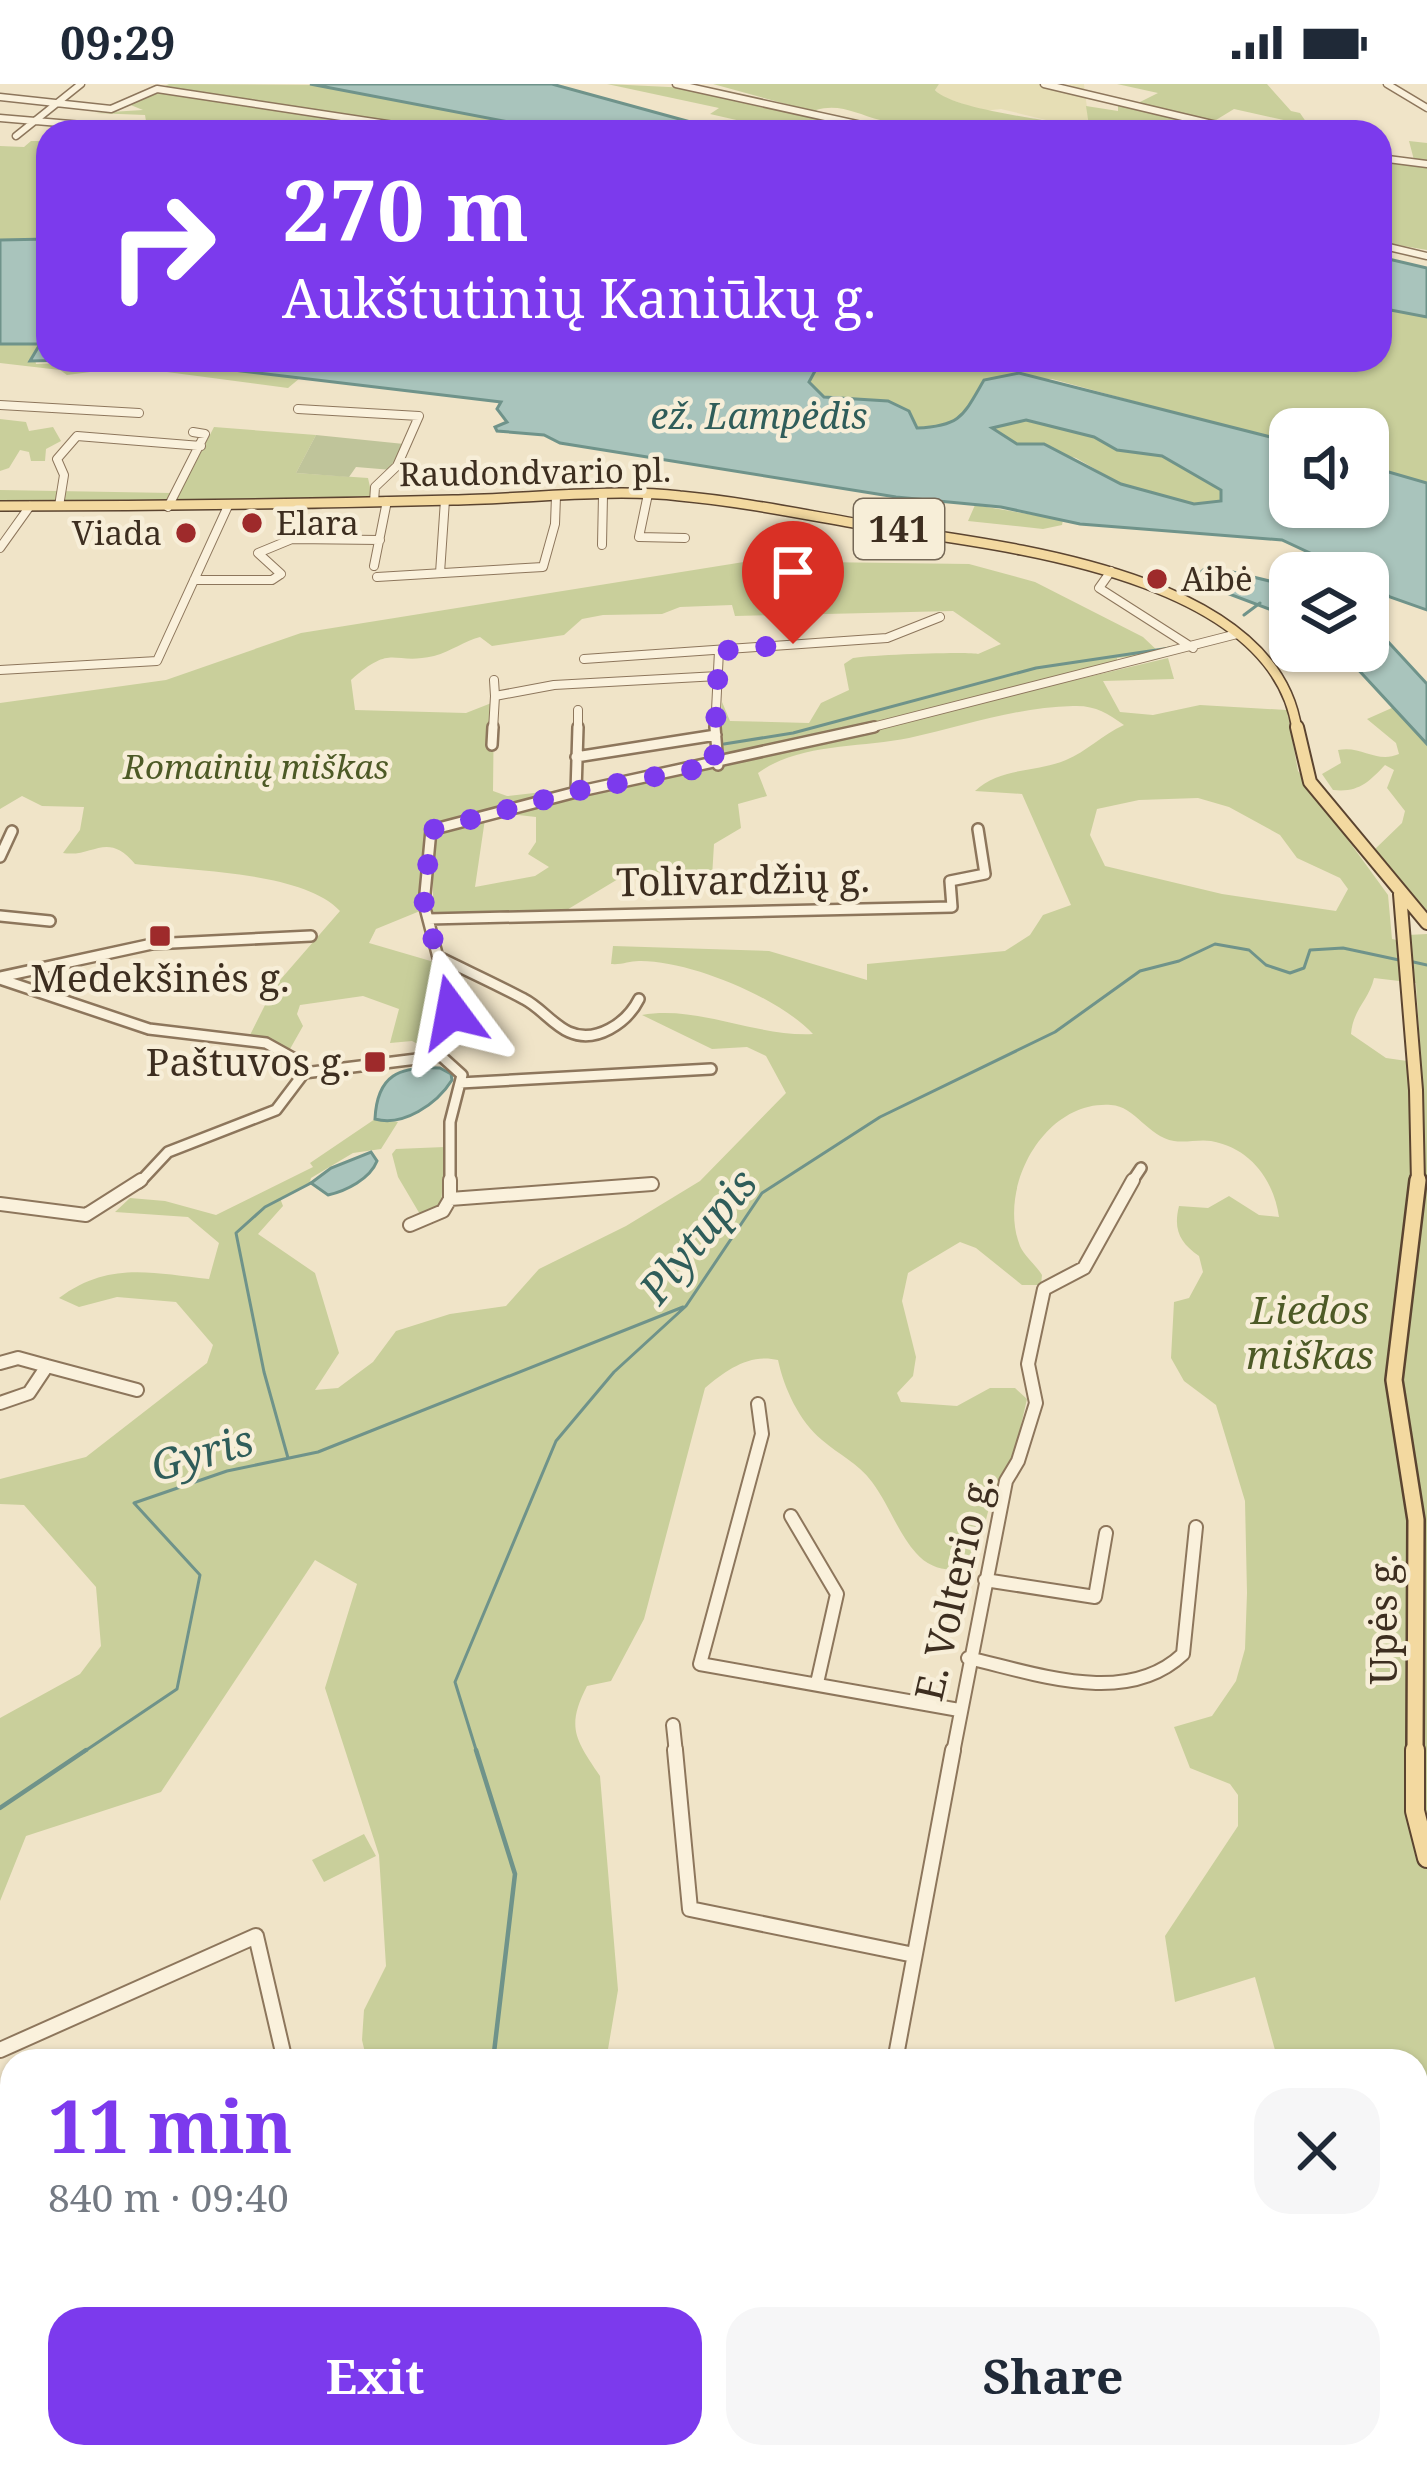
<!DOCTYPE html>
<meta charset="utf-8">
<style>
body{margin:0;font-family:"Noto Serif",serif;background:#f6f6f7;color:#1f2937;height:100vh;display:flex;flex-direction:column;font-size:45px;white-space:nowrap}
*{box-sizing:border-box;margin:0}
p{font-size:39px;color:#747a83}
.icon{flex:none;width:66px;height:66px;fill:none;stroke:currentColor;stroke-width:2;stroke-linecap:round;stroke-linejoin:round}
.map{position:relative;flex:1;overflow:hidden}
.panel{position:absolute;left:0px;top:1965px;width:1428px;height:420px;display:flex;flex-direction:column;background:#fff;border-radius:36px 36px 0 0;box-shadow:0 3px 9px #0004}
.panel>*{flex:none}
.top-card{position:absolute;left:36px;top:36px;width:1356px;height:252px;border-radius:36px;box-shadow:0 3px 9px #0004;background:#7c3aed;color:#fff;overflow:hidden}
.fabs{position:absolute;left:1269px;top:324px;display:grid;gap:24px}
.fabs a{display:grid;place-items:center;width:120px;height:120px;border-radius:24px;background:#fff;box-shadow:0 3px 9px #0004;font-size:60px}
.pin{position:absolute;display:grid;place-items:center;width:102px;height:102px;color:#fff;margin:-123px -51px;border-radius:50% 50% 50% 0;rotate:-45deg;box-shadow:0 0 12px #0007}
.pin .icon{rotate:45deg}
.me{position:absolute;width:132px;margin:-66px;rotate:347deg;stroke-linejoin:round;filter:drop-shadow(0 0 9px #0008)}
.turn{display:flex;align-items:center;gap:42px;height:252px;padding:0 48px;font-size:54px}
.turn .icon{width:156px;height:156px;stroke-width:2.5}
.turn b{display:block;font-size:84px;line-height:102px}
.round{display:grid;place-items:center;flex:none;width:126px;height:126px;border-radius:36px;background:#f6f6f7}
.summary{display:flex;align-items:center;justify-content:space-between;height:204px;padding:0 48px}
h1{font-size:72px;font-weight:700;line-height:90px;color:#7c3aed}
.primary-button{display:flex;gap:24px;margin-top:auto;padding:24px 48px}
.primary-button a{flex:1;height:138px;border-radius:36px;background:#7c3aed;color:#fff;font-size:48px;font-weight:700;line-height:138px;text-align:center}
.primary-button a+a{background:#f6f6f7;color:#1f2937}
.status{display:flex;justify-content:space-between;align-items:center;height:84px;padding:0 60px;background:#fff;direction:ltr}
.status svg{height:33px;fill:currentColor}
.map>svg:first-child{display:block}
.farmland{fill:#e6deb5}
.green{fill:#c9cf9b;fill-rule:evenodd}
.cemetery{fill:#bfc49a}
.water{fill:#a9c4bc;stroke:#6f938a;stroke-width:3;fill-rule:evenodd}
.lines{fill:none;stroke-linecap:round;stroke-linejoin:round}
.stream-far1{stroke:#6f938a;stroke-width:3}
.stream{stroke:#6f938a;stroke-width:4.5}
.minor-far4-casing{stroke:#8d765c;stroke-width:9}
.minor-far3-casing{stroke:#8d765c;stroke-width:10}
.minor-far2-casing{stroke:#8d765c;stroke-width:14}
.minor-far1-casing{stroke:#8d765c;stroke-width:16}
.minor-casing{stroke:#8d765c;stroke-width:18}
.major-far3-casing{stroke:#5b4430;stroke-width:12}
.major-far2-casing{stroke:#5b4430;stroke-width:16}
.major-far1-casing{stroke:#5b4430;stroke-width:20}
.major-casing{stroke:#5b4430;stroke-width:22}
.minor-far4{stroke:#faf1dc;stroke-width:6}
.minor-far3{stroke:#faf1dc;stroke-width:8}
.minor-far2{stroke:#faf1dc;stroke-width:9}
.minor-far1{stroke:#faf1dc;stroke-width:12}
.minor{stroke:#faf1dc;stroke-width:14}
.major-far3{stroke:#f3d9a0;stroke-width:9}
.major-far2{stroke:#f3d9a0;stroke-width:12}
.major-far1{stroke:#f3d9a0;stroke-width:15}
.major{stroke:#f3d9a0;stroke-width:18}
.route{stroke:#7c3aed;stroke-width:21;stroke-dasharray:0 37.8}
.poi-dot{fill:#9e2a2b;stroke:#f7eed8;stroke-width:4.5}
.labels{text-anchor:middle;stroke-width:9;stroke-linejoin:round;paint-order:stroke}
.far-street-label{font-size:33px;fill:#3d2e20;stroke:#f7eed8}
.far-poi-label{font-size:33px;fill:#3d2e20;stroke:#f7eed8;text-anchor:start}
.far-park-label{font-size:33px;font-style:italic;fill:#4d5a26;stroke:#f7eed8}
.far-water-label{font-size:36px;font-style:italic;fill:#2f5d5a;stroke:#f7eed8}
.shield{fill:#f7eed8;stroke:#756857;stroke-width:3}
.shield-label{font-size:36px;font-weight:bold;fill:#3d2e20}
.street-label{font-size:39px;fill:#3d2e20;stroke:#f7eed8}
.poi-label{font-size:39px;fill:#3d2e20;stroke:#f7eed8}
.park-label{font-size:39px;font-style:italic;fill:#4d5a26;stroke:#f7eed8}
.water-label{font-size:42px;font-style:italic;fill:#2f5d5a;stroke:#f7eed8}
</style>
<div class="status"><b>09:29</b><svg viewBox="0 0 49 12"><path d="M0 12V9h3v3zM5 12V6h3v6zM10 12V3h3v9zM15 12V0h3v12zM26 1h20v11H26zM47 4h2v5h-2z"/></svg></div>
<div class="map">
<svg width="1427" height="2385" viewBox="0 0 1427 2385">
<rect width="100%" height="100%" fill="#f0e4c8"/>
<path class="farmland" d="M939 0H1044L1069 5 1070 0H1084L1090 48H1068L1063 40 1001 25 983 27 940 12 935 5Z
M12 2058V2373H281L279 2385H0V2063Z"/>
<path class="green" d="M169 0 321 1 561 48H256V44C221 34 182 39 146 37L145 31 94 29 143 26 128 20Z
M607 0 689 4 829 36C811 56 770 50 745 43L754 40 710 30 719 24Z
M713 0H939L935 6C951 24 1035 34 1064 40L1068 48C1004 48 942 51 880 36 857 30 840 19 816 26L819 29Z
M1117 0H1267L1291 27 1300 29 1313 48H1296L1297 39 1234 25 1211 39 1246 48H1181L1174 38 1151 37 1153 48H1090L1086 22 1118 27V20H1136L1158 9Z
M31 57H48V155L0 156V62L24 63Z
M1409 57 1427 59V166L1380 158V74L1414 76Z
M1380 224 1427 233V399L1368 382V345H1290V358L1280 357 1052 295 984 296C962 333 961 342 916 344L909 327 889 317 824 313 809 298 821 276H1380Z
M22 257 41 260 34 270 36 280 149 276 300 294 288 304 129 283 67 291 60 286 0 279V260Z
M0 335 26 338 29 347 53 343 61 357 46 365 45 377H31L29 368 20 366 9 384 0 387Z
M1026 336 1094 353 1117 366 1162 372 1222 406 1221 417 1194 420 1121 400 1076 374 1018 360 992 344Z
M214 343 316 351 296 389 368 394 372 412 175 419Z
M0 406 172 409 165 420H0Z
M975 421 1063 436 1062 441 1043 445 968 437Z
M750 477 969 480 1035 498 1143 553 1161 570 1117 574V581L719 679 722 618 730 637 809 639 821 619 849 606 844 580 853 574C866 571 971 567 978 570L1001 560 953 527 735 532 732 521 680 523 662 530 603 531 582 535 564 551 492 562 480 553C464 557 452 567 434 572 391 582 394 558 351 596L355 626 466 629 494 618 493 707 507 712 569 705 428 746 424 751 420 827 376 845 369 859 434 878 446 935 431 967 412 957 390 959 399 925 363 912 300 921 297 930 303 942 290 965 250 951 274 903 340 827C303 787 189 787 135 780 107 746 93 774 63 769L80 746 84 723 42 722 22 712 0 725V619L166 596 301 549Z
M1168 574 1174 595 1103 597 1120 628 1153 631 1200 621 1287 626 1298 687 1388 811 1392 855 1406 858 1408 851 1427 850V2385H1288L1278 2373H1416V1977H1278L1255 1893 1175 1918 1165 1852 1238 1742V1711L1230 1700 1190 1684 1174 1643 1212 1632 1236 1597 1245 1565 1247 1509 1245 1417 1216 1321 1184 1297 1171 1274 1174 1218 1189 1214 1203 1188 1199 1172C1180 1159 1173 1146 1179 1122L1208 1124 1229 1112 1259 1131 1279 1133C1274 1097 1251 1064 1211 1057 1199 1055 1186 1059 1174 1057 1148 1053 1135 1022 1111 1021 1044 1016 997 1104 1020 1162 1024 1172 1036 1181 1042 1191L1041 1201H1022L976 1164 960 1158 908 1189 902 1217 916 1273 913 1292 897 1309 901 1318 957 1322 990 1304H1015L1027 1315 1012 1380 992 1412 975 1479C956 1490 931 1487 916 1469 898 1449 888 1419 872 1398 858 1379 839 1371 822 1356 799 1337 784 1304 778 1276 750 1269 726 1286 705 1304L644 1535 611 1597 587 1602C566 1643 575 1655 600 1692L618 1906 606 1977H367L362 1956 364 1926 386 1882 379 1771 325 1604 357 1500 315 1476 161 1708 26 1752 0 1817V1634L80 1590 101 1562 96 1503 24 1421 0 1420V1395L86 1373 207 1279 213 1261 176 1218 117 1213 79 1223 59 1214C109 1177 151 1189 209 1195L219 1159 188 1133 115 1128 130 1114 165 1117 216 1131 313 1083 310 1079 375 1035 398 1038 381 1065 353 1069 311 1094 309 1101 280 1114 283 1122 258 1150 315 1189 339 1269 315 1306 338 1304 373 1278 396 1247 450 1230 506 1222 539 1185 626 1142 700 1097 786 1009 766 972 747 963 712 965 642 931C698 921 756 953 813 950 780 914 689 876 639 877 629 877 622 881 611 880L613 862 769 867 867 896V880L1005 867 1030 851 1043 831 1071 821 1022 710 975 707C1000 683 1035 689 1066 676 1086 668 1103 650 1124 641 1107 629 1095 621 1073 622 1017 623 964 642 909 654 860 664 799 659 758 689L767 712 738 720 741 744 714 760 712 793 633 786 565 827 433 829V750L485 735 475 803 535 792 549 783 528 770 536 758V733L509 730ZM1198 714 1229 723 1280 751 1297 774 1340 794 1348 805 1336 827 1222 810 1105 782 1090 751 1097 725 1139 716ZM1374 894 1416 899 1421 979 1386 974 1351 950C1353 925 1369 916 1374 894Z
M1394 623 1427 660V830L1374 766 1402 739 1405 727 1387 704 1394 686 1385 681C1369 698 1358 709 1333 706L1322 690 1341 679 1338 666C1362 661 1376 680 1399 670L1396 659 1367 635Z
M445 1063 441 1123 421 1132 398 1093 392 1070 396 1065Z
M364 1750 376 1772 324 1798 312 1776Z
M281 2373H494L493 2385H279Z"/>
<path class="cemetery" d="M316 351 404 360 392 386 356 383 349 393 296 389Z"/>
<path class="water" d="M310 0H552L727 48H561Z
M48 155V276H76L30 277 40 260H0V156Z
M1380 173 1427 184V233L1380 224Z
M149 276H821L809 298 824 313 888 317 909 327 917 344C961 342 963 332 984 296L1019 289 1290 358V423H1368V382L1427 399V526L1390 513 1368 497V489H1353L1282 456 1080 440 1001 423 896 413 560 359 544 351 497 347 495 343 507 338 497 325 501 318ZM1026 336 1094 353 1117 366 1162 372 1221 406V417L1194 420 1121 400 1044 360H1017L992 344Z
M1208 482 1290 502V533L1192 496Z
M1368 536 1427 600V660L1341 567H1368Z
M440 984 451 990 452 996C437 1020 403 1043 375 1035 377 991 399 982 440 984Z
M371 1068 377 1077C370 1095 346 1107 328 1111L311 1099 331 1084Z"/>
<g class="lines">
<path class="stream-far1" d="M1244 531 1260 519
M724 660 793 649 1036 584 1170 564
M1409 877 1427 881
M288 1374 264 1288 236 1149 265 1123 311 1099
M82 1669 177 1605 200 1491 134 1419 227 1387 318 1368 683 1223
M477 1669 455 1598 556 1357 614 1288 686 1222 762 1109 880 1033 1055 948 1140 887 1179 877 1215 860 1249 866 1266 881 1290 889 1304 884 1310 866 1343 864 1399 876"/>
<path class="stream" d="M476 1666 515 1790 493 1977
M0 1724 86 1666
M415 2385 419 2373"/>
<g class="minor-far4-casing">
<path id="minor-far4" d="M676 0 893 48
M1044 0 1246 48
M1387 0 1427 24
M0 13 111 25 157 5 440 48
M0 34 165 48
M16 52 81 0
M1380 74 1427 80
M1380 161 1427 172"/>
</g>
<g class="minor-far3-casing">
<path id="minor-far3" d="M0 321 139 329
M298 325 419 332 397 382 375 403 374 418
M648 410 639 453 685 454
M59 422 64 391 57 375 77 352 201 362
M168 423 205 350 193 348
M602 461 603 411
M0 464 30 422
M374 482 387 417
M1111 487 1099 504 1193 564
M440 489 445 416
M281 490 258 469 292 455 380 456
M377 493 543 483 555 440 556 412
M194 496H272L281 490
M584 575 887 554 940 533
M0 586 157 577 228 422
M494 596 495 612 554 601 718 592
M493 646 495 612
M578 646V626
M715 646 719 567
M861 646 1237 550"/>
</g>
<g class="minor-far2-casing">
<path id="minor-far2" d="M715 643 718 681
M492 661 493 643
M576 673 716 651
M576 708 578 643
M0 773 12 747
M0 832 50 837
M428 835 952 823 950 797 985 790 978 745
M439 873C467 887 496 900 524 915 540 923 553 941 569 948 596 960 627 939 639 915
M0 893 152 860 311 852
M0 895 149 945 266 959 293 974 304 989 441 972
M441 972 452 927 424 820 431 746 576 708 874 643
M441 972 462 991 450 1038V1099
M460 999 711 985
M139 1099 168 1068 276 1026 304 989
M1131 1099 1141 1084"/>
</g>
<g class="minor-far1-casing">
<path id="minor-far1" d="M450 1096V1115
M0 1120 86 1131 141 1096
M410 1141 443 1127 450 1115 652 1100
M0 1279 18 1274 47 1282 29 1309 0 1319
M47 1282 137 1306
M758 1320 762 1350 700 1580 959 1626
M791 1432 837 1510 817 1599
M985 1496 1095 1513 1106 1449
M968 1574C1035 1589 1126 1624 1183 1570L1196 1443
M673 1641 676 1669
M953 1669 1006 1397 1018 1377 1036 1319 1028 1280 1044 1205 1084 1184 1133 1096"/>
</g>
<g class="minor-casing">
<path id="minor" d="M675 1666 690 1825 914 1871
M0 1966 256 1852 285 1977
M895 1977 953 1666
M1173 2373 1179 2385
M818 2380 877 2383 906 2373"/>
</g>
<g class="major-far3-casing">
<path id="major-far3" d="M0 422C151 422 302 420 453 416 524 415 611 404 680 412 746 418 811 432 877 443 1002 462 1275 489 1297 646"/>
</g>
<g class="major-far2-casing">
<path id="major-far2" d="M1297 643 1310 698 1427 839
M1400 810 1416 1006 1418 1099"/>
</g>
<g class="major-far1-casing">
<path id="major-far1" d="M1415 1669 1416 1436 1394 1296 1418 1096"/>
</g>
<g class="major-casing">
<path id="major" d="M1415 1666V1727L1427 1774"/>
</g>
<use href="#minor-far4" class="minor-far4"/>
<use href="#minor-far3" class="minor-far3"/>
<use href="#minor-far2" class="minor-far2"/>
<use href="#minor-far1" class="minor-far1"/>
<use href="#minor" class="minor"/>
<use href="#major-far3" class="major-far3"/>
<use href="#major-far2" class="major-far2"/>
<use href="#major-far1" class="major-far1"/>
<use href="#major" class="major"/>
</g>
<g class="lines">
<path class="route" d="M452 928 424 820 431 746 576 707 718 681 714 674 719 567 793 560"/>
</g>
<g class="poi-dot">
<circle cx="252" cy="439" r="12"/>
<circle cx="186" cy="449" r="12"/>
<circle cx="1157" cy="495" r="12"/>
<rect x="148" y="840" width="24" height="24" rx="6"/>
<rect x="363" y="966" width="24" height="24" rx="6"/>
</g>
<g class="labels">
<g class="far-street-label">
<text transform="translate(535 388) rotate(-1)" y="12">Raudondvario pl.</text>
</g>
<g class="far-poi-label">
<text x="276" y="451">Elara</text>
<text x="162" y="461" text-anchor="end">Viada</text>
<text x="1181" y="507">Aibė</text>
</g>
<g class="far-park-label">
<text x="256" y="695">Romainių miškas</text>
</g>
<g class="far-water-label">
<text x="759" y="345">ež. Lampėdis</text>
</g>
<rect class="shield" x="854" y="415" width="90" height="60" rx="9"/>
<g class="shield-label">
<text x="899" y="458">141</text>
</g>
<g class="street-label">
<text transform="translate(743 796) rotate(-1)" y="14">Tolivardžių g.</text>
<text transform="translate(954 1503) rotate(-77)" y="14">E. Volterio g.</text>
<text transform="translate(1383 1535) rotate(-90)" y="14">Upės g.</text>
</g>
<g class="poi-label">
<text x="160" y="908">Medekšinės g.</text>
<text x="351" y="992" text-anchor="end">Paštuvos g.</text>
</g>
<g class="park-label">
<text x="1310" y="1240">Liedos<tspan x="1310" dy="45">miškas</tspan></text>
</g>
<g class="water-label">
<text transform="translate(698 1152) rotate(-51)" y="15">Plytupis</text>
<text transform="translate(202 1369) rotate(-16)" y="15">Gyris</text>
</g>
</g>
</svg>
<div class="fabs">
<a><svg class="icon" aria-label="sound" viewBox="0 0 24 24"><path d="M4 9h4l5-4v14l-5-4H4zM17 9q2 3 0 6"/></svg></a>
<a><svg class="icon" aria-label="layers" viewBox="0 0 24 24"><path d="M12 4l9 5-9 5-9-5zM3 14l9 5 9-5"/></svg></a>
</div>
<div class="pin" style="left:793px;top:560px;background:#d93025"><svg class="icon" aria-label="arrive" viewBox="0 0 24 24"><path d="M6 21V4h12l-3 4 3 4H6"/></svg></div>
<svg class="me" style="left:452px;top:928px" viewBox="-20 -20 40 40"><path d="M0-17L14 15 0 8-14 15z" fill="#7c3aed" stroke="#fff" stroke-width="4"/></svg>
<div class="top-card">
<div class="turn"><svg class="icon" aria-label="right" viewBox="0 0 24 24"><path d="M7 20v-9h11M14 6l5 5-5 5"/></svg><div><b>270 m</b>Aukštutinių Kaniūkų g.</div></div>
</div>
<section class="panel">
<div class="summary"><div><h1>11 min</h1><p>840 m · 09:40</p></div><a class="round"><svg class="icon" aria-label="close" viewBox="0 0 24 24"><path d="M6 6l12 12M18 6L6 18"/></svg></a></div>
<div class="primary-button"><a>Exit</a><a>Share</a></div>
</section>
</div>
